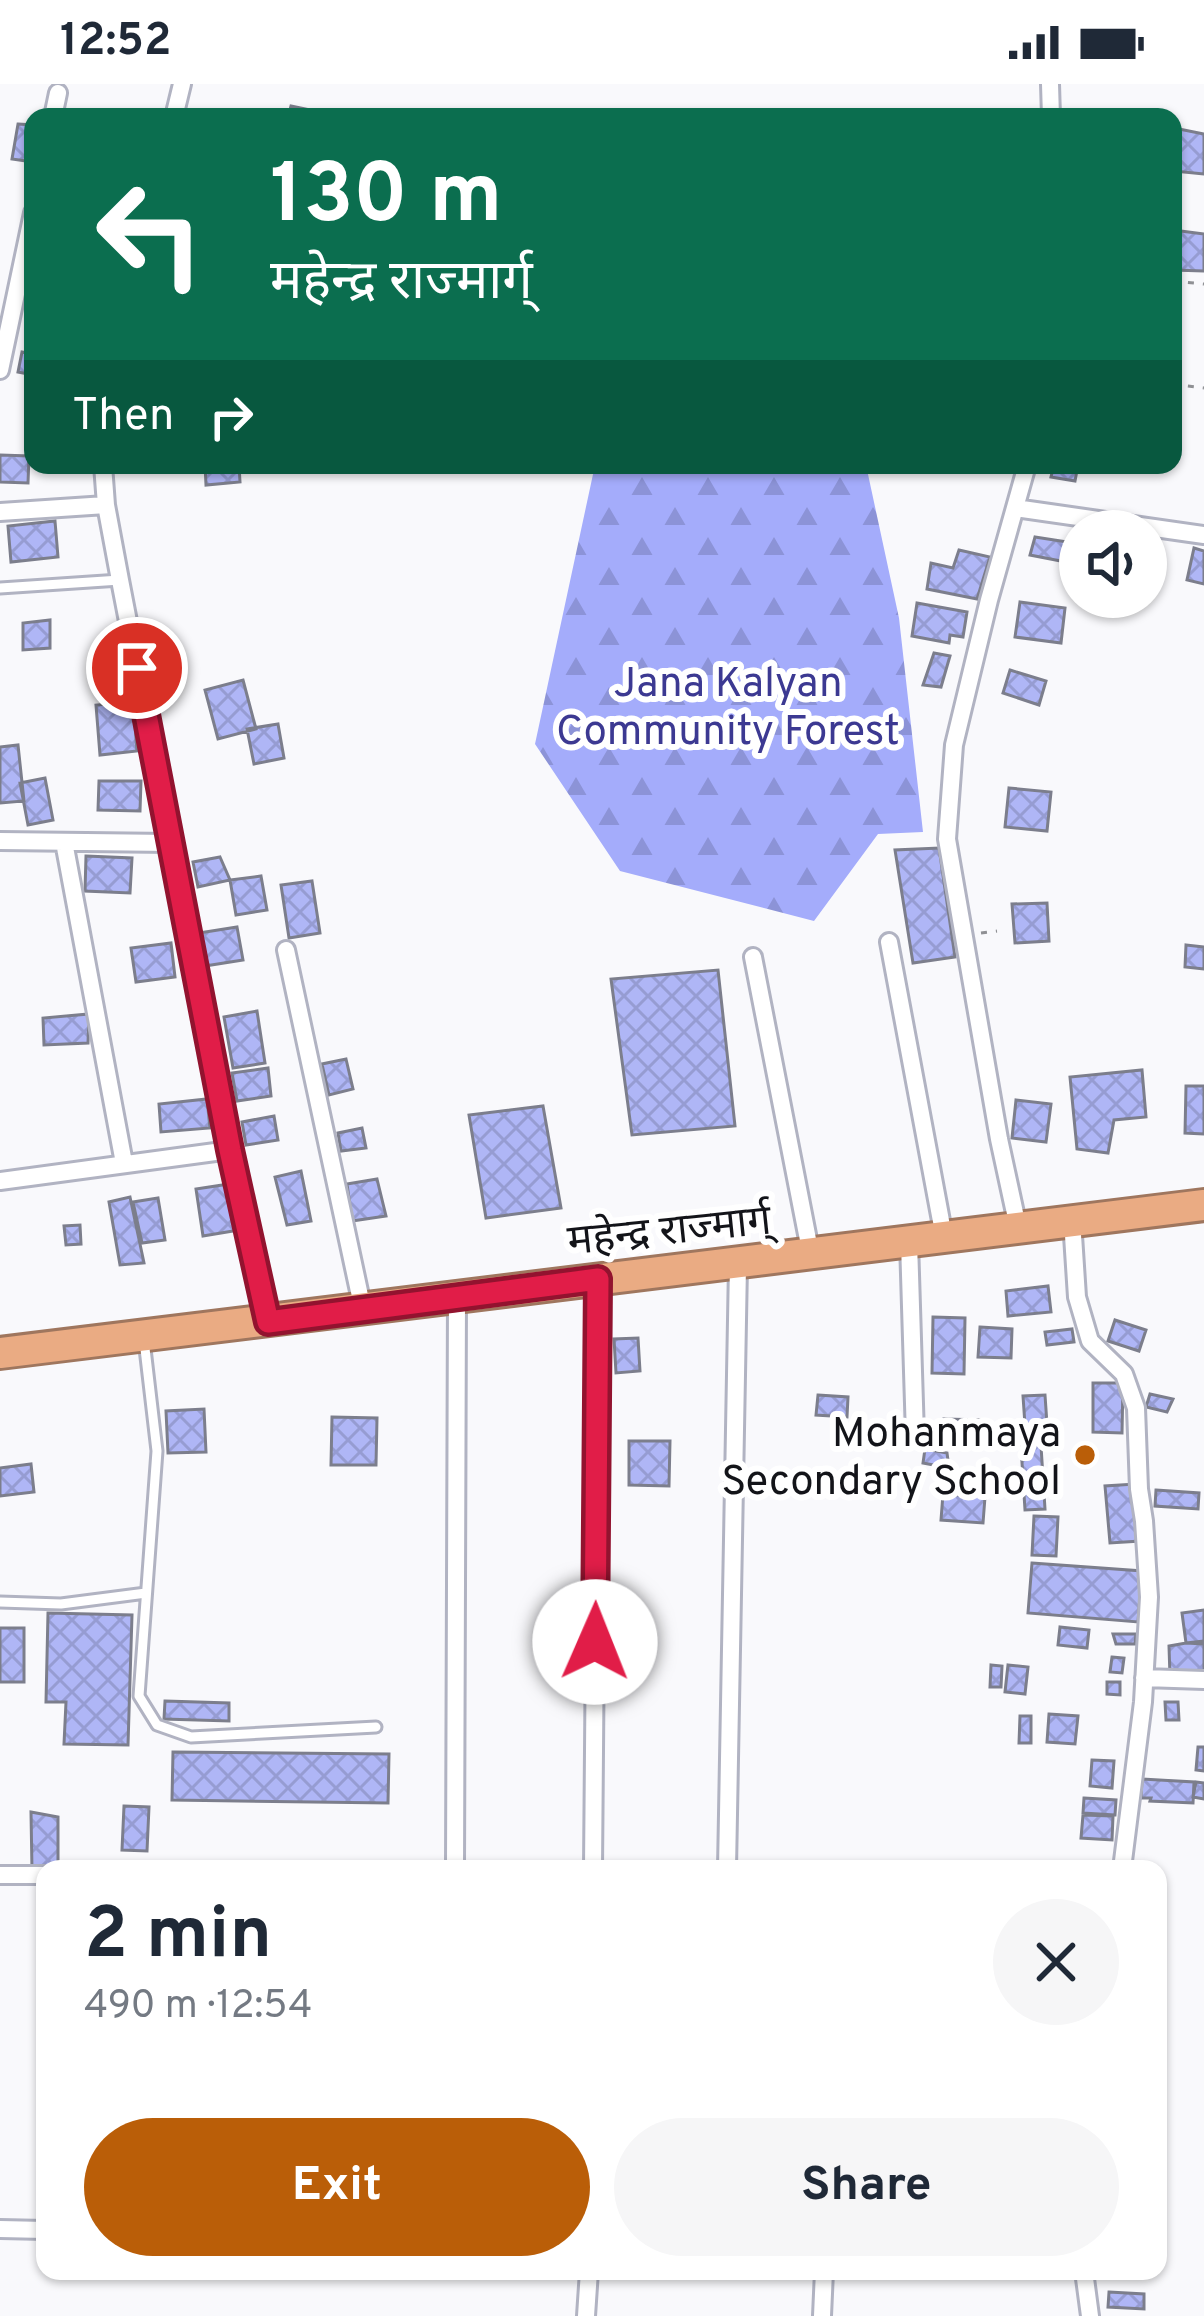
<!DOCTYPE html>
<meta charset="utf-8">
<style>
body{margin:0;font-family:Overpass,"Noto Sans Devanagari",sans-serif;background:#f6f6f7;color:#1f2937;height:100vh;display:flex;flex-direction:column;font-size:45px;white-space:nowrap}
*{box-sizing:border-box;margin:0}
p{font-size:39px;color:#747a83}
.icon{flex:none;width:66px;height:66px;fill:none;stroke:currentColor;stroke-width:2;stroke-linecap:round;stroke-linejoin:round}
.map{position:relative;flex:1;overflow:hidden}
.side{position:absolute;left:36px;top:1776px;width:1131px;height:420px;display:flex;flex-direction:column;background:#fff;border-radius:24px;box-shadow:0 3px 9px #0004}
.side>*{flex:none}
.guide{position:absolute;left:24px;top:24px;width:1158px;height:366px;border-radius:24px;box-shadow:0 3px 9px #0004;background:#0b6e4f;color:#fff;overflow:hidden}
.fabs{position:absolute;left:1059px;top:426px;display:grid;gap:24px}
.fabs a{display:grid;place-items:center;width:108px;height:108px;border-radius:50%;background:#fff;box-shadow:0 3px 9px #0004;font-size:60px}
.pin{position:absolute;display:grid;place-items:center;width:102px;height:102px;color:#fff;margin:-51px;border:6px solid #fff;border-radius:50%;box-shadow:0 3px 12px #0007}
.me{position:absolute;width:132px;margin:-66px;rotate:1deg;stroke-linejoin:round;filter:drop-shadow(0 0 9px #0008)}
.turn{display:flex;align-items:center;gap:42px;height:252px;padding:0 48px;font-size:54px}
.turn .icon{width:156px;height:156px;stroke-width:2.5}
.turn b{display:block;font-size:84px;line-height:102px}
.then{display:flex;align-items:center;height:114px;padding:0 48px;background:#0003;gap:24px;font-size:45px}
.round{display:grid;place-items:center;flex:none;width:126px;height:126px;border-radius:63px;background:#f6f6f7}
.headline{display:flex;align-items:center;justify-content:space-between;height:204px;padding:0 48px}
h1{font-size:72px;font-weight:700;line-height:90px}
.button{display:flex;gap:24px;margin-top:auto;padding:24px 48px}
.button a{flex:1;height:138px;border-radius:72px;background:#ba5e08;color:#fff;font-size:48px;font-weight:700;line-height:138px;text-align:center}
.button a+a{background:#f6f6f7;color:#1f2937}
.status{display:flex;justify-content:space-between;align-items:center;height:84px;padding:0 60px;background:#fff;direction:ltr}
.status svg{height:33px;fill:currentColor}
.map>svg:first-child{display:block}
.forest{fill:url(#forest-firs)}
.building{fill:url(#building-cross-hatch);stroke:#7c7e8c;stroke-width:3}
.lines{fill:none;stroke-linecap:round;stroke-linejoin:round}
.lane-casing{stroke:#b1b3c2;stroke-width:15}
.street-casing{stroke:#b1b3c2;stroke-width:22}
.highway-casing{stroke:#9f765e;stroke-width:36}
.path{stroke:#8f9094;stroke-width:3;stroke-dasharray:6 9;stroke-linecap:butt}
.lane{stroke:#fff;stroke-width:9}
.street{stroke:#fff;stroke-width:16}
.highway{stroke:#eaab83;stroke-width:30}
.route-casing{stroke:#92132f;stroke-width:30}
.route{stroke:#e11d48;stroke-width:21}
.poi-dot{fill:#ba5e08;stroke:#fff;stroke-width:4.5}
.labels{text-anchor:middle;stroke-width:12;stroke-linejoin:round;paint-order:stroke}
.park-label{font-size:42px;fill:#3c3992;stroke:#fff}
.street-label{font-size:42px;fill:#131419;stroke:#fff}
.poi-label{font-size:42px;fill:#131419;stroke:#fff;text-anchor:end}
</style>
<div class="status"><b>12:52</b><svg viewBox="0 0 49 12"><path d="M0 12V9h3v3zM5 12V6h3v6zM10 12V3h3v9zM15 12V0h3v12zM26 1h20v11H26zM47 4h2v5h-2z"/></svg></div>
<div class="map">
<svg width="1204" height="2232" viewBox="0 0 1204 2232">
<defs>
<pattern id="forest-firs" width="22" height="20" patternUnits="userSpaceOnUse" patternTransform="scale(3)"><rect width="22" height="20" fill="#a4acfb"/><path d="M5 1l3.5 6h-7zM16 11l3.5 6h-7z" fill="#8c93d7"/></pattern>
<pattern id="building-cross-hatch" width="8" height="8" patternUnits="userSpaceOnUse" patternTransform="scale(3)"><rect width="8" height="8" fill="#afb6f6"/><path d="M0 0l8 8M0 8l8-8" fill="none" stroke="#969cd2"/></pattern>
</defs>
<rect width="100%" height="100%" fill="#f9f9fc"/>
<path class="forest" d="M595 381H866L899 534 923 748 878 750 814 837 620 787 535 660Z"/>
<path class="building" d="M291 22 324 29 323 33H288Z
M18 40 33 41V78L12 75Z
M1179 45 1204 50V90L1173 87Z
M1173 146 1204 150V187L1173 186Z
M22 268 33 270V291L18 288Z
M0 371 29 372 28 399 0 398Z
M205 381H239L240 398 206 401Z
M1054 381H1078L1075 397 1051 393Z
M55 437 58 473 11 478 8 442Z
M1035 453 1080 460 1076 480 1030 471Z
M1194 464 1204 467V500L1187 496Z
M959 466 990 473 977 515 927 505 931 479 953 484Z
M1020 518 1065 524 1061 559 1015 553Z
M917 519 967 528 963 553 950 551 949 559 912 552Z
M50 536V564L23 566V539Z
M934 569 950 572 941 603 923 601Z
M1010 586 1046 597 1039 621 1003 609Z
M243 596 256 645 218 655 205 606Z
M133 618 137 667 100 671 96 621Z
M278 640 284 674 254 680 247 645Z
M18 661 24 717 0 719V663Z
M45 694 53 736 28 741 20 699Z
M99 697H141L140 727 98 726Z
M1009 704 1051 708 1047 747 1005 743Z
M939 764 955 873 913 879 895 766Z
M86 772 132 774 130 809 85 807Z
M220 773 230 796 198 803 193 778Z
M261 792 267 826 236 831 230 796Z
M312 797 320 849 289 854 281 801Z
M1047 819 1049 857 1015 859 1012 820Z
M237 843 243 876 205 882 199 849Z
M171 859 175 893 136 898 131 864Z
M1186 861 1204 863V885L1185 883Z
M718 886 735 1042 632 1051 611 895Z
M257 927 265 979 233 984 224 933Z
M89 930 88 959 44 961 43 934Z
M346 975 353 1005 329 1011 322 980Z
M268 984 271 1012 237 1017 232 989Z
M1142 986 1146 1033 1114 1036 1108 1069 1077 1065 1070 993Z
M1186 1002H1204V1050L1185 1049Z
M207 1015 210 1044 161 1048 159 1020Z
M1016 1016 1051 1020 1046 1058 1012 1054Z
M543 1022 561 1124 486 1134 469 1031Z
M274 1032 278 1056 246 1061 242 1038Z
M362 1044 366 1064 341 1067 338 1049Z
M301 1087 311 1137 287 1141 275 1093Z
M377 1095 386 1132 352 1137 347 1100Z
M229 1100 239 1146 203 1152 196 1105Z
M130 1113 144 1179 120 1181 109 1118Z
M158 1114 165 1156 142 1159 133 1118Z
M80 1141 81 1160 66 1161 64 1142Z
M1048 1202 1051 1228 1008 1232 1006 1207Z
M933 1233 965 1234 964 1290 932 1289Z
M1115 1236 1146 1246 1139 1267 1108 1257Z
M980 1243 1012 1245 1011 1274 978 1273Z
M1072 1245 1074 1258 1047 1261 1045 1248Z
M638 1254 640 1287 616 1289 614 1255Z
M1093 1299H1123L1122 1349 1093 1348Z
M1150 1310 1173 1315 1167 1328 1146 1323Z
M818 1311 848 1313 847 1333 816 1331Z
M1045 1311 1047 1340 1025 1341 1023 1312Z
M204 1325 206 1368 168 1369 166 1327Z
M332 1333 377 1334 376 1381H331Z
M944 1335 985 1336V1361H944Z
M1040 1346 1045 1425 1025 1426 1020 1347Z
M629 1357H670L669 1402 629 1401Z
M925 1365 947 1369 949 1384 923 1379Z
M31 1380 34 1408 0 1412V1384Z
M1135 1400 1140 1457 1110 1459 1105 1402Z
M1156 1406 1199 1409 1198 1425 1155 1422Z
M943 1410 985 1413 983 1439 941 1436Z
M1034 1432 1058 1433 1056 1472 1032 1471Z
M1032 1479 1142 1487 1138 1538 1028 1529Z
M1204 1526V1557L1186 1559 1182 1529Z
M48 1529 132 1531 128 1661 64 1660 66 1618H46Z
M1060 1543 1089 1546 1087 1564 1058 1561Z
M0 1544H24V1598H0Z
M1113 1550H1136L1135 1560H1116Z
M1186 1559 1204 1560V1593H1170L1169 1562Z
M1112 1573 1124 1574 1122 1589 1110 1588Z
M991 1581 1002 1582 1001 1603H990Z
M1008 1581 1028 1583 1025 1610 1005 1608Z
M1107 1598H1120V1611L1107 1610Z
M165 1617 229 1619V1637L164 1635Z
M1165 1618H1178L1179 1636H1166Z
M1049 1630 1078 1632 1075 1660 1047 1658Z
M1020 1632H1031V1659H1019Z
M1198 1663H1204V1687L1196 1686Z
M173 1668 389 1670 388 1719 172 1716Z
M1092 1676 1114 1677 1112 1704 1090 1702Z
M1142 1695 1194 1698 1193 1719 1150 1717 1151 1714H1141Z
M1196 1698 1204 1699V1715L1193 1713Z
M1084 1714 1116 1716 1115 1731 1083 1729Z
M124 1722 149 1723 147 1767 122 1766Z
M31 1728 58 1733V1785L32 1786Z
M1083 1731 1113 1732 1112 1756 1081 1754Z
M1096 2187H1128V2194L1096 2192Z
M1109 2208 1144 2210V2225L1108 2223Z"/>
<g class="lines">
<g class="lane-casing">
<path id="lane" d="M0 504 120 496
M144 1256 157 1367 139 1612 157 1641 191 1653 376 1643
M0 1518 61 1520 146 1509"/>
</g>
<g class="street-casing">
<path id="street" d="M1050 0 1051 33
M53 33 58 9
M174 33 182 0
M0 286 33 129
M103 381 106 421 120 496 230 1066 268 1238
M1015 424 1204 451
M0 428 106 421
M0 757 171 759
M64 758 124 1079
M889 858 944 1153
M286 866 363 1226
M753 873 811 1171
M0 1097 230 1066
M1072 1136 1077 1213 1090 1257 1124 1290 1136 1324 1139 1405 1144 1437 1149 1513 1143 1618 1122 1785
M1018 1143 999 1055 947 755 954 661 989 516 1027 381
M909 1158 915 1352
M1144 1594 1204 1596
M455 1785 457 1214
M593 1785 598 1195
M727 1785 738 1181
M0 1791H45
M0 2145 45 2146
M1084 2187 1090 2232
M586 2232 589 2187
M822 2232 824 2187"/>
</g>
<g class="highway-casing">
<path id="highway" d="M0 1269 1204 1121"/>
</g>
<path class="path" d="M1173 197 1204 200
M1173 300 1204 304
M981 849 997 847"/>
<use href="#lane" class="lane"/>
<use href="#street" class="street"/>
<use href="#highway" class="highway"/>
</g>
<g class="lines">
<g class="route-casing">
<path id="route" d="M137 584 230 1066 268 1238 598 1195 595 1558"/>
</g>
<use href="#route" class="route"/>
</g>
<circle class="poi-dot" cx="1085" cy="1371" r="12"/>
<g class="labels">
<g class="park-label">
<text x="728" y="612">Jana Kalyan<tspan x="728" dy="48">Community Forest</tspan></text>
</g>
<g class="street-label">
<text transform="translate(669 1145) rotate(-6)" y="15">महेन्द्र राज्मार्ग्</text>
</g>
<g class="poi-label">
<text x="1061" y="1362">Mohanmaya<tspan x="1061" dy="48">Secondary School</tspan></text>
</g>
</g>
</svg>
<div class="fabs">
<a><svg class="icon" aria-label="sound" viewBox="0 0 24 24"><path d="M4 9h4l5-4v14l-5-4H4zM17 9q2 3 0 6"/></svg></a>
</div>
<div class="pin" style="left:137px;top:584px;background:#d93025"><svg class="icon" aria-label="arrive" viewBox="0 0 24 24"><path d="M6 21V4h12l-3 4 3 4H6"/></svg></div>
<svg class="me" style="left:595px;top:1558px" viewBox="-20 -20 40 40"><circle r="19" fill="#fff"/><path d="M0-13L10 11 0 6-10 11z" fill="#e11d48"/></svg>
<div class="guide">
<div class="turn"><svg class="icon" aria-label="left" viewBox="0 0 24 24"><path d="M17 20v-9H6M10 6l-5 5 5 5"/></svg><div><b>130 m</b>महेन्द्र राज्मार्ग्</div></div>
<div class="then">Then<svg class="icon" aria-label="right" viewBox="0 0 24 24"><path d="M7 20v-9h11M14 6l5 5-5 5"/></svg></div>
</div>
<section class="side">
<div class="headline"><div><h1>2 min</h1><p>490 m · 12:54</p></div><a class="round"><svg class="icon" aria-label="close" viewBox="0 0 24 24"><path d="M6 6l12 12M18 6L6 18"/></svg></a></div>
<div class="button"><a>Exit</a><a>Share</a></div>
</section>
</div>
